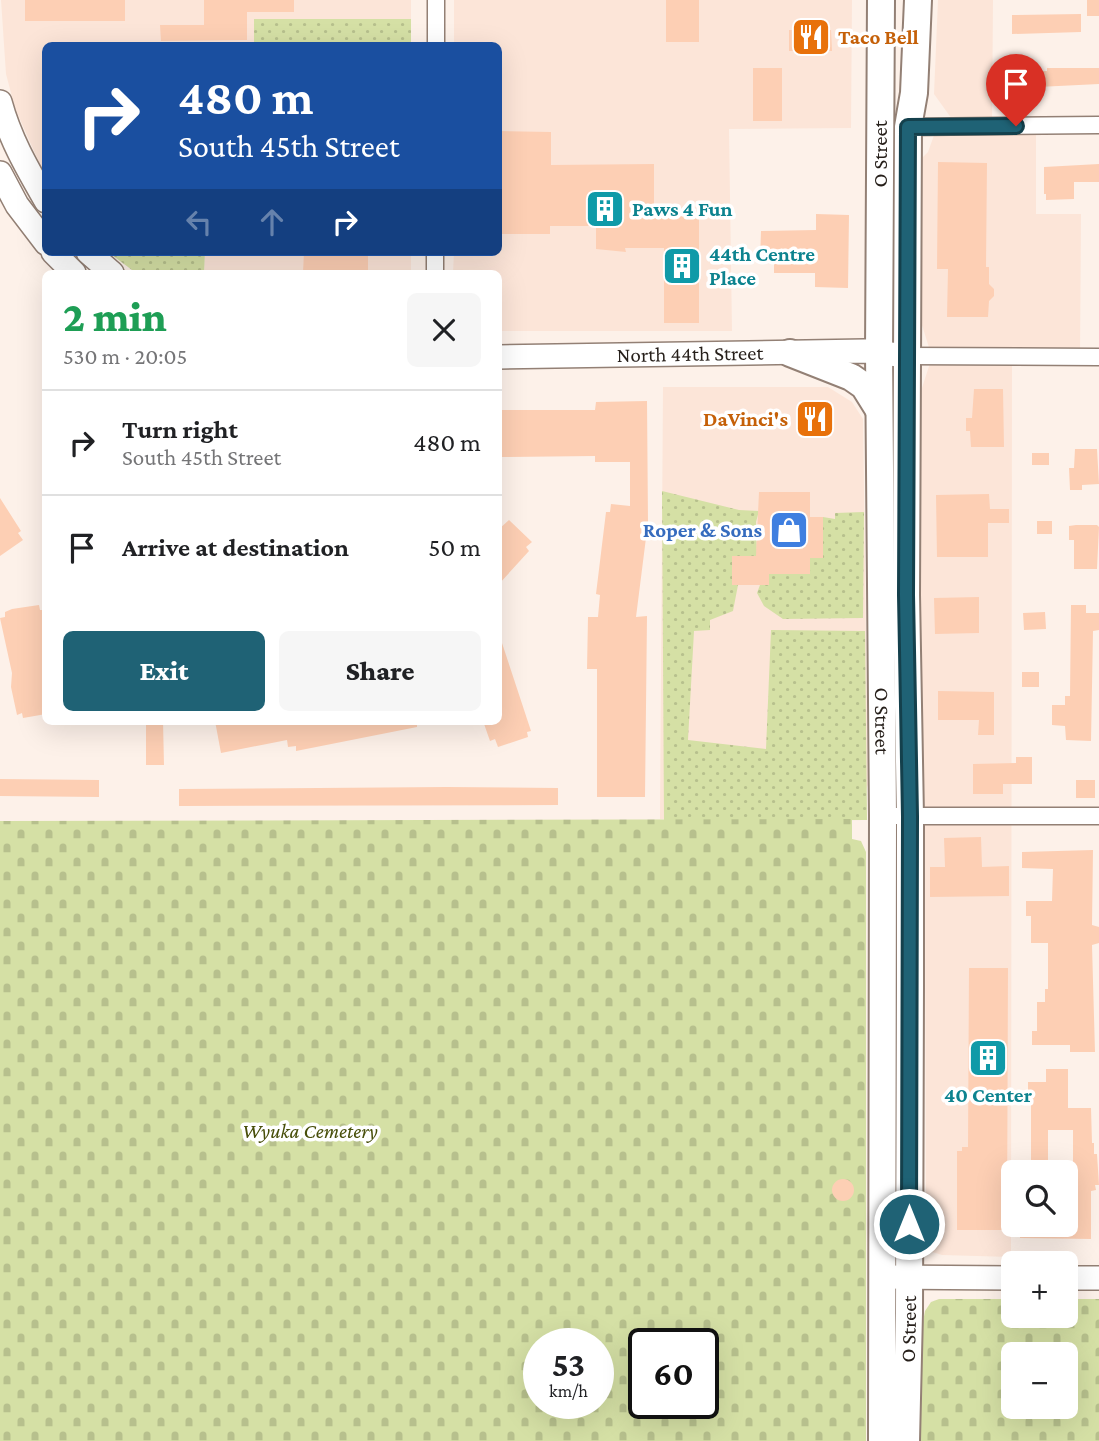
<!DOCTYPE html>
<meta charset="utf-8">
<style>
body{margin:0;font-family:"Crimson Pro",serif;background:#f6f6f6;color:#202124;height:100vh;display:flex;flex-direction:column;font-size:26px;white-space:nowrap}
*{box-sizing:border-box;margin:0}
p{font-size:23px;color:#757577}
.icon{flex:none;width:38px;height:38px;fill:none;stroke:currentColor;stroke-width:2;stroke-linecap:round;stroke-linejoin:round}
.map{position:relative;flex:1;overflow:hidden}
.sheet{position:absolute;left:42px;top:270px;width:460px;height:455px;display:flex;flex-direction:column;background:#fff;border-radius:10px;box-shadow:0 7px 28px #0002}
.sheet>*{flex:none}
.guide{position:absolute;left:42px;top:42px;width:460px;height:214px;border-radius:10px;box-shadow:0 7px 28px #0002;background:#1a4fa0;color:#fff;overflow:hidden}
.buttons{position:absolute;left:1001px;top:1160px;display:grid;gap:14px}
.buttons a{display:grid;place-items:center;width:77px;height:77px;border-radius:10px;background:#fff;box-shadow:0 7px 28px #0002;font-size:35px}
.speed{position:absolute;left:523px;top:1328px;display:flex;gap:14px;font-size:35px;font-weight:700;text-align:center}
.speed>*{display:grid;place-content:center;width:91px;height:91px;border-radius:50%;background:#fff;box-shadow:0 7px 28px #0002;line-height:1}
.speed small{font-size:18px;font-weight:400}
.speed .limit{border:4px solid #111;border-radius:10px;background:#fff;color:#111}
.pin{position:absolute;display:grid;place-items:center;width:60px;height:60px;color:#fff;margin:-72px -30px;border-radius:50% 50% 50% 0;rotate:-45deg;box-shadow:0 0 7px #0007}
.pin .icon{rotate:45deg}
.me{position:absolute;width:77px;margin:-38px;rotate:0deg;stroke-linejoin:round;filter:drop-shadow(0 0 5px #0008)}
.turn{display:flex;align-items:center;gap:24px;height:147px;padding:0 21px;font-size:32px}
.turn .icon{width:91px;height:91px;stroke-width:2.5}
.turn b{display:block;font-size:49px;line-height:60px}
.lanes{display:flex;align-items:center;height:66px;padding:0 21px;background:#0003;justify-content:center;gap:35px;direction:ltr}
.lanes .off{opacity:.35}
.round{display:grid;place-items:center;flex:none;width:74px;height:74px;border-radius:10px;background:#f6f6f6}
.head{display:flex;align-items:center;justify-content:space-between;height:119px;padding:0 21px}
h1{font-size:42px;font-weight:800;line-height:52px;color:#1e9e55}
.action{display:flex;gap:14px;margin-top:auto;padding:14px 21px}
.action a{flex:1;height:80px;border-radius:10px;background:#1f6275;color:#fff;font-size:28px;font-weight:800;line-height:80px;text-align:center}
.action a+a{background:#f6f6f6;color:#202124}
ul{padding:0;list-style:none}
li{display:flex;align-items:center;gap:21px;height:105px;padding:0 21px;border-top:2px solid #e0e0e0}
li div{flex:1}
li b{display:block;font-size:26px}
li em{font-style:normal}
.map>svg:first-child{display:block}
.built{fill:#fce5d8}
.green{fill:url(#green-dots)}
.cemetery{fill:url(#cemetery-stones);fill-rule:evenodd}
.building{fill:#fdcfb4}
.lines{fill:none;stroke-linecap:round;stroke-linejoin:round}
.street-casing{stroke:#938075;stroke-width:19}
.secondary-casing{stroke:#938075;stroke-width:26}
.primary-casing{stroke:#938075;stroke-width:30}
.street{stroke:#fff;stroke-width:16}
.secondary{stroke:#fff;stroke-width:23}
.primary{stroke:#fff;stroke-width:26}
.route-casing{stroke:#14404c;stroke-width:18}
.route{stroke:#1f6275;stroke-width:12}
.labels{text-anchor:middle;stroke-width:7;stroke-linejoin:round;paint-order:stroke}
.food-label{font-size:21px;font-weight:bold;fill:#c56008;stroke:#fff;text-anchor:start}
.street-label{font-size:21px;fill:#261f1a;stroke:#fff}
.culture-label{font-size:21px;font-weight:bold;fill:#0d838f;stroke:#fff;text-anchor:start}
.shop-label{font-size:21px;font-weight:bold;fill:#366cbe;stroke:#fff;text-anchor:end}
.park-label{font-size:21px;font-style:italic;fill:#474e09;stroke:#fff}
</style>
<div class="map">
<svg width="1099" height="1441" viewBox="0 0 1099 1441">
<defs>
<pattern id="green-dots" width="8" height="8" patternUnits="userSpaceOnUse" patternTransform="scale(1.75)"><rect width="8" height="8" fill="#d5e0a5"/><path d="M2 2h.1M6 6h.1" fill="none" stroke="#b7c08d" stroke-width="1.8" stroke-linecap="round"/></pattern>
<pattern id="cemetery-stones" width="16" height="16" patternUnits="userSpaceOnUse" patternTransform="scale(1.75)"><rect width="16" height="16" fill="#d5e0a5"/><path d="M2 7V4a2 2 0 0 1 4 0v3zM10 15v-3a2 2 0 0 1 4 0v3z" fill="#b7c08d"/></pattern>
</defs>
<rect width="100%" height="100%" fill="#fdf1e9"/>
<path class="built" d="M1 0H411V19H254V45L46 46 45 176 15 108 6 74Z
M454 0H852L851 128 729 129 732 331H499V273H453L454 252H499V46L454 45Z
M938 0H993L992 127 1036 126V214H1081L1080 357 1012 358 1011 1257 942 1255 929 1251 926 1246 925 816 919 592 921 391 932 357 921 322V159L928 152 937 127 957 126 934 94Z
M205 252H411V273H204Z
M663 387H828L852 402 863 419 868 785 852 819H660Z"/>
<path class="green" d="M254 19H411V45H254Z
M108 252H205L204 273H136Z
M662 491 739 510 759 511 756 522 757 556 738 585 733 611 710 620V630L694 631 688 740 766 749 771 630 865 631 867 820 664 821Z
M864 512 863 618 783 619 764 606 757 593 760 585 769 574H810V558L823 557V517L835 519V513Z"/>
<path class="cemetery" d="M852 819V839L861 841 866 852V1441H0V821ZM539 1344H598V1404H539ZM644 1344H704V1404H644Z
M939 1299H1013V1316H1066V1299H1099V1441H918L923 1322 925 1311 931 1302ZM1013 1354H1066V1407H1013Z"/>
<path class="building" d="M25 0H125V21H25Z
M204 0H294V12H247V40L161 41 160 25H204Z
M666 0H699V42H666Z
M1087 0H1099V16H1087Z
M1081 14V32L1012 34V15Z
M789 30H831L832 51H789Z
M753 68H782V121H753Z
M1047 68H1099V84L1038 87V89L1028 91 1016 90 1013 89V83H1004V71H1047Z
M499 131 551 132V165L654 164V210H699V323H664V248H625L626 252 596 249V226H550V234H499Z
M938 162 987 163 986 267H989V284L994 289V296L989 301 988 317H947L948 269H937Z
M1099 164V182H1074V199L1046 200V194H1044V167Z
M816 214 849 215 848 288 815 287V273H774V260H760L761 231 816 230Z
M304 252H368V273H303Z
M974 389H1003L1004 447H971L970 431H966V418H972Z
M647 401 648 522 636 617 647 616 645 797H597V669H587L588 617H598L600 595 596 594 606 512H610L611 504 630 506V462H595V456L501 457V453H499V410H595L596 402Z
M802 402H829V437H802Z
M1075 449H1097L1099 484 1082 485V490H1070L1069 468H1074Z
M1032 453H1049V465H1032Z
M759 492H810V517H823V558H810V574H769V585H732V556H756Z
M989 494 990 509H1009V523H988V557H937L936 495Z
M0 498 21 531 18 533 23 540 0 556Z
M509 520 532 542 526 547 529 551 499 584V529Z
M1037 521H1052V534H1037Z
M1076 525H1097L1099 527 1097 569H1074V540H1069V526Z
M979 597V633L935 634 934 598Z
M39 605 40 610H46V714L23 718 22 713 17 715 11 687 12 673 0 618 5 617V612L12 609Z
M1071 605H1086V613H1099V630L1093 631 1091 741 1066 740 1065 726 1052 725V705H1065V696H1070Z
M1045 612 1046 629 1024 630 1023 613Z
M501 640 531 731 527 732 528 737 498 747 495 739 490 741 483 721H499V641Z
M1022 672H1039V687H1022Z
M938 691 994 692V735H978L979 720H938Z
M146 721H163L164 765H146Z
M215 721H417V727L296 751V746L288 747 287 740 221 753Z
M1016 757H1032V784H1003V794H973V764L1016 763Z
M0 779 99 780V797L0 796Z
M1076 780H1095V798H1076Z
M447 787 558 788V805L179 806V789Z
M981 837 982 867 1009 866V896L930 897V867H945L944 838Z
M1093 850 1092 925 1099 927V943L1092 945 1095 1052H1070V1045H1032V1031H1037V1002H1045V989H1048V943H1031V916H1026V901H1052L1053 869 1022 868V852Z
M969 968H1008L1007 1230H957V1151H962V1147H968Z
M1046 1069H1068V1108H1091L1092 1143H1094V1154H1097L1099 1185H1095L1096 1190 1091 1191V1239L1020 1238V1225H1066V1207H1069L1068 1171H1073V1130H1048V1172H1031V1097H1028V1082H1046Z
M832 1190a11 11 0 1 1 22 0a11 11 0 1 1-22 0Z"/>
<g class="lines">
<g class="street-casing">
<path id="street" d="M436 46V0
M908 127 1099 125
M435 273V252
M907 356 1099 357
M883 816H1099"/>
</g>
<g class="secondary-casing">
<g id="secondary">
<path d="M0 102C10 139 27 168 46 201"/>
<path d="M0 173 17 205 46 243"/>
<path d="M53 252 74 273"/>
<path d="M88 252 112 273"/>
<path id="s1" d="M499 357 865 351 907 356"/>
<path d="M882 1277 1013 1278"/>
<path d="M1066 1278H1099"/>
</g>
</g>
<g class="primary-casing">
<g id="primary">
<path id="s2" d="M881 0 879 353 883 816 882 1441"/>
<path d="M790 353 851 377 864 386 879 410"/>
<path id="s3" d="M906 1441 909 1313 910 985V816L906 595 908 127 914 93 918 0"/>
</g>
</g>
<use href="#street" class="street"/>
<use href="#secondary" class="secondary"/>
<use href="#primary" class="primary"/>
</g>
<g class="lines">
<g class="route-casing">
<path id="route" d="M909 1224 910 816 906 595 908 127 1016 126"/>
</g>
<use href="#route" class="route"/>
</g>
<defs>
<g id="restaurant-square" transform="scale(2.0125)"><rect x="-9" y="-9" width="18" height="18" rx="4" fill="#e8710a" stroke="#fff"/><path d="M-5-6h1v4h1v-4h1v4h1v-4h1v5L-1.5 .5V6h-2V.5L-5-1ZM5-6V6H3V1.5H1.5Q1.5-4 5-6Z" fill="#fff"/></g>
<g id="building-square" transform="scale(2.0125)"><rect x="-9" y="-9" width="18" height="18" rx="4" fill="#0f9aa8" stroke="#fff"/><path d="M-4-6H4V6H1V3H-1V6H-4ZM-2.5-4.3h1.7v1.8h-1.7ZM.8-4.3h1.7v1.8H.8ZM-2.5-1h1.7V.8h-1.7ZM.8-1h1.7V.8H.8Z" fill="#fff"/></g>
<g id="shop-square" transform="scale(2.0125)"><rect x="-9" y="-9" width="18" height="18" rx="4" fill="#3f7fe0" stroke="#fff"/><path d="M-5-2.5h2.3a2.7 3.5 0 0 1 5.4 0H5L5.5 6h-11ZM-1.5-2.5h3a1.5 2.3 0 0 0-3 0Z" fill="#fff"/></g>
</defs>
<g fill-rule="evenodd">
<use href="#restaurant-square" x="811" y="37"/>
<use href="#building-square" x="605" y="209"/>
<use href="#building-square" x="682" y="266"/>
<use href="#restaurant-square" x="815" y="419"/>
<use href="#shop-square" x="789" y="530"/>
<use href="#building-square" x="988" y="1058"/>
</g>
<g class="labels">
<g class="food-label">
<text x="838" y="44">Taco Bell</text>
<text x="788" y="426" text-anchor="end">DaVinci's</text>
</g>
<g class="street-label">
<text transform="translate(880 154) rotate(-90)" y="7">O Street</text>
<text dy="7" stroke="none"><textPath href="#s1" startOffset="191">North 44th Street</textPath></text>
<text dy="7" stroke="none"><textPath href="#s2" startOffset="721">O Street</textPath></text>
<text dy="7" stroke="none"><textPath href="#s3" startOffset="112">O Street</textPath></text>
</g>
<g class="culture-label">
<text x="632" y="216">Paws 4 Fun</text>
<text x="709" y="261">44th Centre<tspan x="709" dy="24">Place</tspan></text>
<text x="988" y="1102" text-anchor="middle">40 Center</text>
</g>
<g class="shop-label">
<text x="762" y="537">Roper &amp; Sons</text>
</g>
<g class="park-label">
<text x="310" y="1138">Wyuka Cemetery</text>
</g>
</g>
</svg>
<div class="buttons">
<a><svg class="icon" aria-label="search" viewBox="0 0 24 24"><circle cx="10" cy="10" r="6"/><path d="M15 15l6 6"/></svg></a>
<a>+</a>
<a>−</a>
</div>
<div class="speed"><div>53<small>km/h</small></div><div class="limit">60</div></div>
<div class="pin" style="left:1016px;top:126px;background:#d93025"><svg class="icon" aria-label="arrive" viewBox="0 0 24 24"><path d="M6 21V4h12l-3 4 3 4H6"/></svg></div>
<svg class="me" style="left:909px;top:1224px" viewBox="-20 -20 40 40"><circle r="17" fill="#1f6275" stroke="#fff" stroke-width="3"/><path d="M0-11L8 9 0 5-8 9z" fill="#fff"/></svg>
<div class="guide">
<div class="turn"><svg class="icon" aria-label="right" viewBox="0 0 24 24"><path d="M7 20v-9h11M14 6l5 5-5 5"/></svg><div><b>480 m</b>South 45th Street</div></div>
<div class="lanes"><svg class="icon off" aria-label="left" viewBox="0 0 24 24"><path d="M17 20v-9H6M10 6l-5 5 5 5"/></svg><svg class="icon off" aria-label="ahead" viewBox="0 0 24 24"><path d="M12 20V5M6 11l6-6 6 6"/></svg><svg class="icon" aria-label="right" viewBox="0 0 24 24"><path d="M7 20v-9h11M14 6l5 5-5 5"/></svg></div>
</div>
<section class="sheet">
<div class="head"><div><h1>2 min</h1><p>530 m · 20:05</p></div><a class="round"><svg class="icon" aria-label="close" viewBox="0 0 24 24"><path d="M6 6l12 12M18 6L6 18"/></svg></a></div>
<ul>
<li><svg class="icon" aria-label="right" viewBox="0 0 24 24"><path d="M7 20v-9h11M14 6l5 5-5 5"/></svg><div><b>Turn right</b><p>South 45th Street</p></div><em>480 m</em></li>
<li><svg class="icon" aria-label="arrive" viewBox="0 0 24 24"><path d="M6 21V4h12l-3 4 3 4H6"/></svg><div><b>Arrive at destination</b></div><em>50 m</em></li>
</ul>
<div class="action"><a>Exit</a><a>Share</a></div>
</section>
</div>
